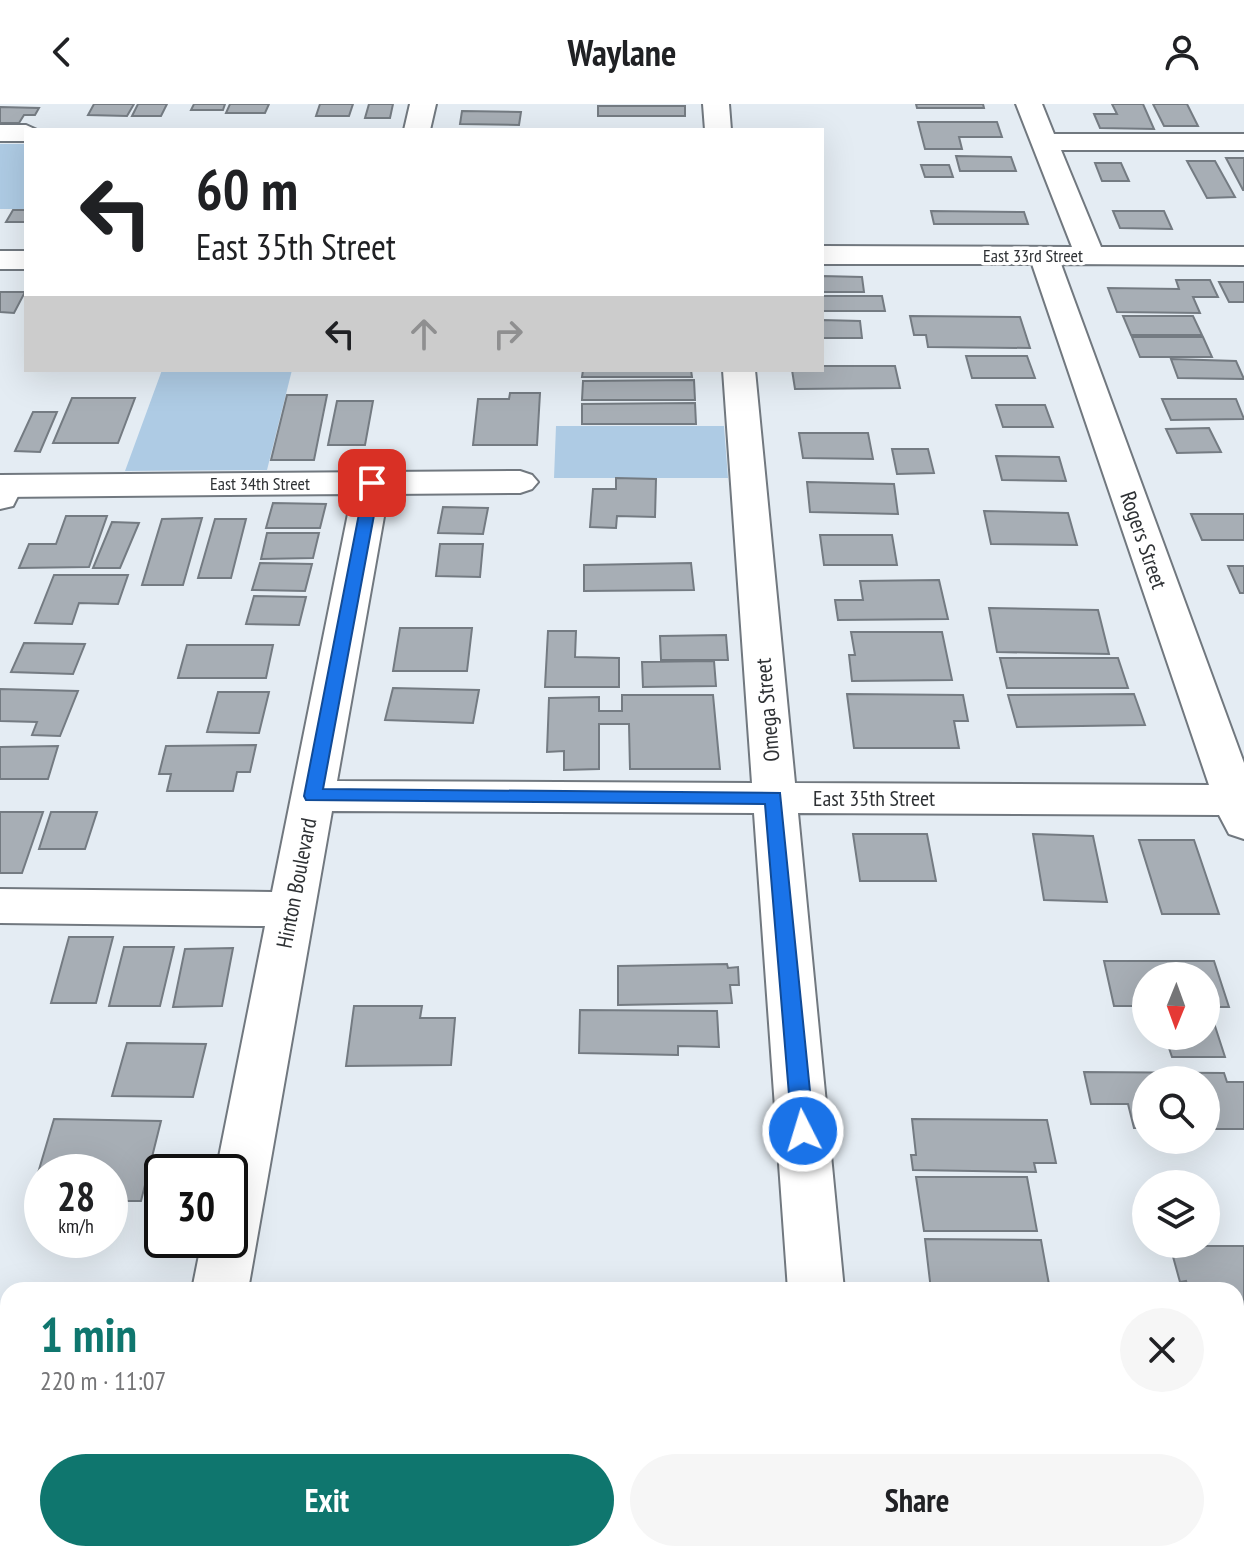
<!DOCTYPE html>
<meta charset="utf-8">
<style>
body{margin:0;font-family:"PT Sans Narrow",sans-serif;background:#f6f6f6;color:#202124;height:100vh;display:flex;flex-direction:column;font-size:30px;white-space:nowrap}
*{box-sizing:border-box;margin:0}
p{font-size:26px;color:#757577}
.icon{flex:none;width:44px;height:44px;fill:none;stroke:currentColor;stroke-width:2;stroke-linecap:round;stroke-linejoin:round}
.map{position:relative;flex:1;overflow:hidden}
.side{position:absolute;left:0px;top:1178px;width:1244px;height:280px;display:flex;flex-direction:column;background:#fff;border-radius:24px 24px 0 0;box-shadow:0 8px 32px #0002}
.side>*{flex:none}
.hud{position:absolute;left:24px;top:24px;width:800px;height:244px;border-radius:0px;box-shadow:0 8px 32px #0002;background:#fff;color:#202124;overflow:hidden}
.needle{width:52px;rotate:181deg}
.fabs{position:absolute;left:1132px;top:858px;display:grid;gap:16px}
.fabs a{display:grid;place-items:center;width:88px;height:88px;border-radius:50%;background:#fff;box-shadow:0 8px 32px #0002;font-size:40px}
.speed{position:absolute;left:24px;top:1050px;display:flex;gap:16px;font-size:40px;font-weight:700;text-align:center}
.speed>*{display:grid;place-content:center;width:104px;height:104px;border-radius:50%;background:#fff;box-shadow:0 8px 32px #0002;line-height:1}
.speed small{font-size:20px;font-weight:400}
.speed .limit{border:4px solid #111;border-radius:12px;background:#fff;color:#111}
.pin{position:absolute;display:grid;place-items:center;width:68px;height:68px;color:#fff;margin:-34px;border-radius:16px;box-shadow:0 4px 12px #0006}
.me{position:absolute;width:88px;margin:-44px;rotate:355deg;stroke-linejoin:round;filter:drop-shadow(0 0 6px #0008)}
.turn{display:flex;align-items:center;gap:28px;height:168px;padding:0 40px;font-size:36px}
.turn .icon{width:104px;height:104px;stroke-width:2.5}
.turn b{display:block;font-size:56px;line-height:68px}
.lanes{display:flex;align-items:center;height:76px;padding:0 40px;background:#0003;justify-content:center;gap:40px;direction:ltr}
.lanes .off{opacity:.35}
.round{display:grid;place-items:center;flex:none;width:84px;height:84px;border-radius:42px;background:#f6f6f6}
.overview{display:flex;align-items:center;justify-content:space-between;height:136px;padding:0 40px}
h1{font-size:48px;font-weight:700;line-height:60px;color:#0f766e}
.button{display:flex;gap:16px;margin-top:auto;padding:16px 40px}
.button a{flex:1;height:92px;border-radius:48px;background:#0f766e;color:#fff;font-size:32px;font-weight:700;line-height:92px;text-align:center}
.button a+a{background:#f6f6f6;color:#202124}
header{display:flex;justify-content:space-between;align-items:center;height:104px;padding:0 40px;background:#fff;font-size:36px;font-weight:700}
.map>svg:first-child{display:block}
.green{fill:#aecbe4}
.building{fill:#a7aeb5;stroke:#747b82;stroke-width:2}
.lines{fill:none;stroke-linecap:round;stroke-linejoin:round}
.street-casing{stroke:#71787f;stroke-width:4}
.secondary-casing{stroke:#71787f;stroke-width:4}
.street{fill:#fff;fill-rule:evenodd}
.secondary{fill:#fff;fill-rule:evenodd}
.route{fill:#1a73e8;stroke:#114b97;stroke-width:2}
.labels{text-anchor:middle;stroke-width:7;stroke-linejoin:round;paint-order:stroke}
.far-street-label{font-size:18px;fill:#2e3134;stroke:#fff}
.street-label{font-size:22px;fill:#2e3134;stroke:#fff}
</style>
<header><svg class="icon" aria-label="back" viewBox="0 0 24 24"><path d="M15 5l-7 7 7 7"/></svg>Waylane<svg class="icon" aria-label="person" viewBox="0 0 24 24"><circle cx="12" cy="8" r="4"/><path d="M4 21q1-7 8-7t8 7"/></svg></header>
<div class="map">
<svg width="1244" height="1458" viewBox="0 0 1244 1458">
<rect width="100%" height="100%" fill="#e4ecf3"/>
<path class="green" d="M0 40H26V105H0Z
M162 266H292L267 366 125 367Z
M556 322H724L728 374H554Z
M1236 1273H1244V1450H1221H1236Z
M0 1288H8V1442H0Z"/>
<path class="building" d="M94 0H134L127 12 88 11Z
M138 0H167L161 12H132Z
M194 0H225L223 6H191Z
M230 0H269L265 9H226Z
M320 0H353L349 12H316Z
M369 0H393L390 14H365Z
M916 0H983L984 4H917Z
M1112 0H1143L1154 25 1100 24 1094 10H1117Z
M1153 0H1187L1198 22H1164Z
M598 2H685V12H598Z
M0 3 39 4 35 11H24L19 19H0Z
M462 7 521 8 519 21 460 20Z
M918 18H997L1002 33H959L962 45H925Z
M956 52 1011 53 1016 67H960Z
M1226 54H1244V86H1243Z
M1187 57H1215L1235 93 1207 94Z
M1095 59H1121L1129 77H1102Z
M921 61H949L953 73H925Z
M13 106H26V118H6Z
M931 107 1024 108 1028 120H934Z
M1113 107H1164L1172 125 1120 124Z
M822 172 862 173 864 188H822Z
M1176 176H1210L1218 193H1193L1200 209 1117 208 1108 184 1179 185Z
M1219 178H1244V198H1229Z
M0 188H25L14 209 0 208Z
M822 192H882L885 207H822Z
M910 212 1020 213 1030 244 928 243 926 231H914Z
M1123 212H1193L1202 231H1131Z
M822 216 860 217 862 234H822Z
M1132 233H1203L1212 253H1140Z
M966 252H1027L1035 274H972Z
M1171 255 1236 257 1244 275 1178 274Z
M822 262H895L900 284 795 285 792 266H822Z
M583 266H691L692 273H582Z
M694 276 695 296H582L583 277Z
M510 289H540L537 341H473L478 295H509Z
M287 291H327L314 356H271Z
M72 294H135L118 339H53Z
M1162 295H1236L1244 315 1171 316Z
M337 297H373L365 341H328Z
M695 299 696 320H582V300Z
M996 301H1045L1053 323H1003Z
M33 308H57L40 348 15 347Z
M1209 324 1221 348 1177 349 1166 325Z
M799 329H868L873 355 803 354Z
M892 345H928L934 369 897 370Z
M996 352 1059 353 1066 377 1002 376Z
M616 374 656 375 655 413 617 412 616 424 590 423 593 385H616Z
M807 378 894 380 898 410 810 408Z
M273 399 326 400 320 424H266Z
M443 403 488 404 483 430 438 429Z
M984 407 1068 409 1077 441 991 440Z
M1191 410H1244V436H1202Z
M66 412H107L89 463 19 464 29 440H56Z
M202 414 183 481H142L162 415Z
M215 415H246L231 474H198Z
M112 418 139 419 120 464H93Z
M267 429H319L313 454 261 455Z
M820 431H892L897 461H824Z
M440 440H483L480 473 436 472Z
M260 459 312 460 305 487 252 486Z
M691 459 694 486 584 487V461Z
M1228 462H1244V489H1240Z
M54 471H128L118 500 79 499 72 520 35 519Z
M939 476 948 515 838 516 835 496H863L860 477Z
M254 492 306 493 299 521 246 520Z
M989 504 1098 506 1109 550 997 548Z
M400 524H472L467 567H393Z
M548 527H576L575 553 619 554V583H545Z
M851 528H942L952 576 852 577 849 551H855Z
M726 531 728 556H661L660 532Z
M24 539 85 540 73 570 11 568Z
M187 541H273L266 574H178Z
M1000 554H1118L1128 584H1007Z
M714 557 716 582 643 583 642 558Z
M393 584 479 586 473 619 385 616Z
M0 585 78 587 60 632 32 631 37 618 0 617Z
M218 588H269L259 629 207 628Z
M847 590 963 591 968 617H954L959 644H854Z
M1134 590 1145 621 1017 623 1008 591Z
M622 591H713L720 665H630L629 620H599V665L564 666V647L547 648 549 594 599 593V607H622Z
M256 641 250 668H237L233 687H167L171 670H159L166 642Z
M58 642 48 675H0V643Z
M0 708H43L22 769H0Z
M51 708H97L85 745H39Z
M853 730H927L936 777H860Z
M1033 730 1093 732 1107 798 1044 796Z
M1139 736H1194L1219 810H1162Z
M69 833H113L96 899H51Z
M124 843H174L160 902H109Z
M233 844 222 902 173 903 185 845Z
M1104 857H1214L1229 903H1206V872H1146V902H1114Z
M727 860 728 864 738 863 739 881H730L732 899 618 901V862Z
M354 902H422L420 914H455L451 961 346 962Z
M580 906 717 907 719 943 678 942V951L579 949Z
M1206 916H1213L1225 953H1172L1165 932H1206Z
M127 939 206 940 193 993 112 992Z
M1084 968 1224 969 1227 978H1244V1025H1206V976H1146V1024H1134L1128 1000H1091Z
M54 1015 161 1017 141 1097H110V1068H42V1096H30Z
M912 1015 1047 1016 1056 1059H1034L1036 1068 913 1066 911 1051H916Z
M916 1073H1027L1037 1127H924Z
M925 1135 1041 1136 1050 1186H931Z
M1185 1142H1244V1201H1236V1186H1189L1186 1177 1180 1178 1172 1149H1187Z
M1236 1212 1244 1214V1265H1236Z"/>
<g class="lines">
<g class="street-casing">
<path id="street" d="M410 0H436L430 26H404Z
M703 0H729L731 26H705Z
M1016 0H1042L1054 30H1244V46H1061L1101 143H1244V161L1061 160 1244 659V735L1229 730 1219 711 798 709 844 1186H788L754 709 332 707 248 1186H192L202 1136H230V1068H216L265 822 0 819V785L272 788 352 390 0 393V371L520 367 532 371 538 378 532 385 520 389 388 390 337 677 752 679 723 266H755L795 679 1209 681 1032 160H822V142L1072 143Z
M0 21H26L37 26H26V37H0Z
M0 147H26V165H0Z"/>
</g>
<g class="secondary-casing">
<path id="secondary" d="M5 371 17 375 23 382 13 402 0 405V373Z"/>
</g>
<use href="#street" class="street"/>
<use href="#secondary" class="secondary"/>
</g>
<path class="route" d="M372 375 380 379 323 685 780 689 814 1027 811 1034H795L792 1027 765 700 306 696 304 692 365 379Z"/>
<g class="labels">
<g class="far-street-label">
<text x="1033" y="158">East 33rd Street</text>
<text x="260" y="386">East 34th Street</text>
</g>
<g class="street-label">
<text transform="translate(1144 436) rotate(71)" y="8">Rogers Street</text>
<text transform="translate(767 606) rotate(-95)" y="8">Omega Street</text>
<text x="874" y="702">East 35th Street</text>
<text transform="translate(296 779) rotate(-79)" y="8">Hinton Boulevard</text>
</g>
</g>
</svg>
<div class="fabs">
<a><svg class="needle" viewBox="-14 -14 28 28"><path d="M0-13l5 13h-10z" fill="#e53935"/><path d="M0 13l5-13h-10z" fill="#757577"/></svg></a>
<a><svg class="icon" aria-label="search" viewBox="0 0 24 24"><circle cx="10" cy="10" r="6"/><path d="M15 15l6 6"/></svg></a>
<a><svg class="icon" aria-label="layers" viewBox="0 0 24 24"><path d="M12 4l9 5-9 5-9-5zM3 14l9 5 9-5"/></svg></a>
</div>
<div class="speed"><div>28<small>km/h</small></div><div class="limit">30</div></div>
<div class="pin" style="left:372px;top:379px;background:#d93025"><svg class="icon" aria-label="arrive" viewBox="0 0 24 24"><path d="M6 21V4h12l-3 4 3 4H6"/></svg></div>
<svg class="me" style="left:803px;top:1027px" viewBox="-20 -20 40 40"><circle r="17" fill="#1a73e8" stroke="#fff" stroke-width="3"/><path d="M0-11L8 9 0 5-8 9z" fill="#fff"/></svg>
<div class="hud">
<div class="turn"><svg class="icon" aria-label="left" viewBox="0 0 24 24"><path d="M17 20v-9H6M10 6l-5 5 5 5"/></svg><div><b>60 m</b>East 35th Street</div></div>
<div class="lanes"><svg class="icon" aria-label="left" viewBox="0 0 24 24"><path d="M17 20v-9H6M10 6l-5 5 5 5"/></svg><svg class="icon off" aria-label="ahead" viewBox="0 0 24 24"><path d="M12 20V5M6 11l6-6 6 6"/></svg><svg class="icon off" aria-label="right" viewBox="0 0 24 24"><path d="M7 20v-9h11M14 6l5 5-5 5"/></svg></div>
</div>
<section class="side">
<div class="overview"><div><h1>1 min</h1><p>220 m · 11:07</p></div><a class="round"><svg class="icon" aria-label="close" viewBox="0 0 24 24"><path d="M6 6l12 12M18 6L6 18"/></svg></a></div>
<div class="button"><a>Exit</a><a>Share</a></div>
</section>
</div>
